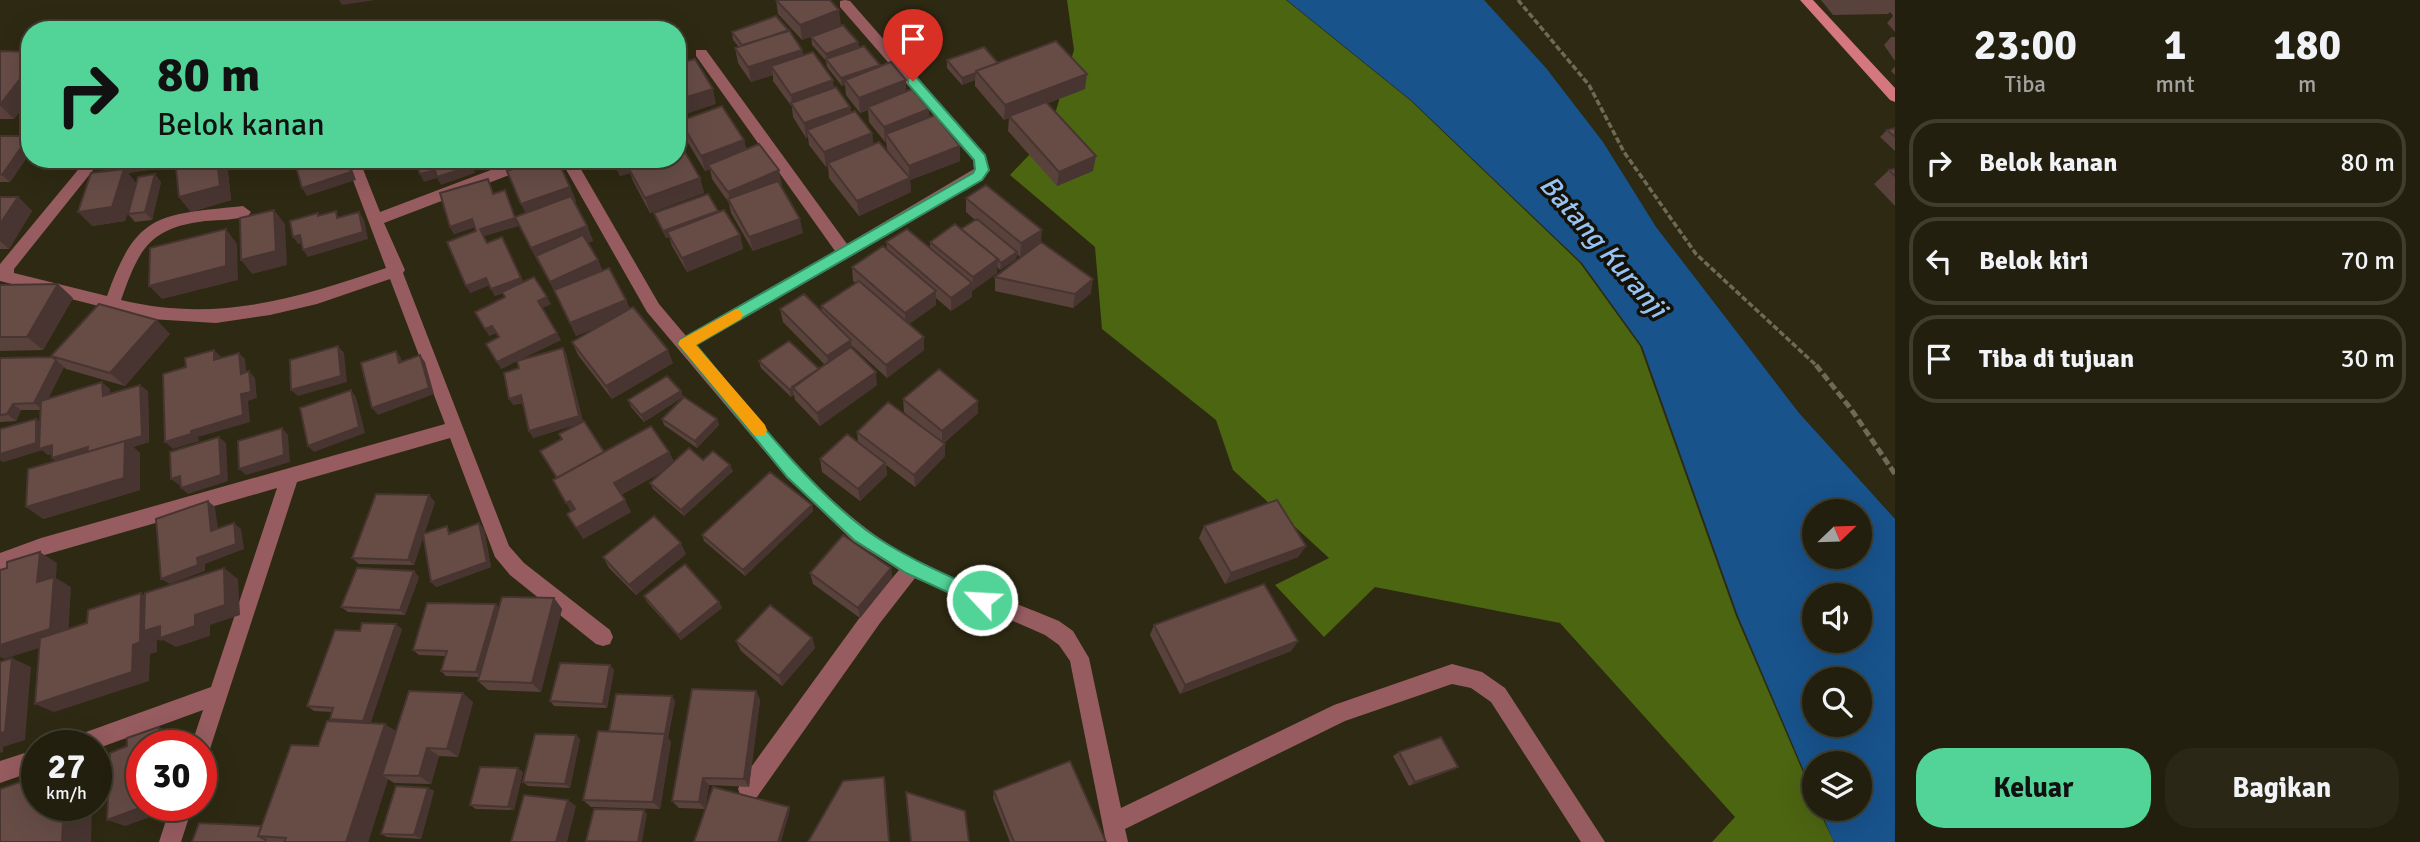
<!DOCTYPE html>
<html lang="id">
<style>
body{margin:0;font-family:Signika,sans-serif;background:#2a2717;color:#f1f3f6;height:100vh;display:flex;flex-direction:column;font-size:26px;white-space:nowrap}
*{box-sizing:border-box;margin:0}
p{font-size:23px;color:#a2a29e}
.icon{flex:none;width:38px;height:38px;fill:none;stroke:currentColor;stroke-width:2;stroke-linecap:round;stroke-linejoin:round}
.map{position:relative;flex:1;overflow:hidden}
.panel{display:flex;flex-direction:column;background:#221f0e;width:525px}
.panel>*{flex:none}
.banner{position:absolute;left:21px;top:21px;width:665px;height:147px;border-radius:28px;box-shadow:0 7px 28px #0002,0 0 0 2px #3f3d2e;background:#52d397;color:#111;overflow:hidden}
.needle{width:46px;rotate:67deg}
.fabs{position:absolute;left:1802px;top:499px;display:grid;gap:14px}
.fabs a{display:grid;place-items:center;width:70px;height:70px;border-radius:50%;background:#221f0e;box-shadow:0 7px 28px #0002,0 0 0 2px #3f3d2e;font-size:35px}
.speed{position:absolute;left:21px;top:730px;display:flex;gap:14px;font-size:35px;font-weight:700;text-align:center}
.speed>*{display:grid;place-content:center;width:91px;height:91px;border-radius:50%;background:#221f0e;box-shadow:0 7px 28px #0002,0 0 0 2px #3f3d2e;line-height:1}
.speed small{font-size:18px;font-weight:400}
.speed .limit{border:10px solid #d22;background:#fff;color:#111}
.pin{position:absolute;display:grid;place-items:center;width:60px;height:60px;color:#fff;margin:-72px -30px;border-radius:50% 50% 50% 0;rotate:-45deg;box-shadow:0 0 7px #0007}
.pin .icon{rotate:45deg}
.me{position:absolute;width:77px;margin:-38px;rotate:295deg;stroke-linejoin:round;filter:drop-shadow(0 0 5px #0008)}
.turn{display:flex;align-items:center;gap:24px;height:147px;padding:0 21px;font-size:32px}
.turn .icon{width:91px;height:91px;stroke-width:2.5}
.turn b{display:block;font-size:49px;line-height:60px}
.eta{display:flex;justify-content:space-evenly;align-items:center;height:119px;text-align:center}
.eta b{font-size:42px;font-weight:700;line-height:49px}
.button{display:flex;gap:14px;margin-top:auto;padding:14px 21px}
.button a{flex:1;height:80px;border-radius:28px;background:#52d397;color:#111;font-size:28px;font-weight:700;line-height:80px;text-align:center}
.button a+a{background:#2a2717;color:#f1f3f6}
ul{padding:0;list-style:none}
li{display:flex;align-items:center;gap:21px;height:88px;margin:0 14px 10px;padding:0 7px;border:4px solid #3f3d2e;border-radius:28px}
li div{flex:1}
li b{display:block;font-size:26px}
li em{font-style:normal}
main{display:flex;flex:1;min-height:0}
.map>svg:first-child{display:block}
.forest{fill:#4c6511}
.water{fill:#18538c;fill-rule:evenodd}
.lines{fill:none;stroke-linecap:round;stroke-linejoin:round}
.path-far1{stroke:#6e6a55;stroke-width:3.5;stroke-dasharray:6 2.5;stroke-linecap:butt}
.path{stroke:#6e6a55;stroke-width:5;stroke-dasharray:8 3.5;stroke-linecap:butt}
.street{fill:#965c60;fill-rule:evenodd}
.secondary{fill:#d4777e;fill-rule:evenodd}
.wall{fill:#59413c}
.shaded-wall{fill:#483531}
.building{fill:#674c46;stroke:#483531;stroke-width:2}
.route{fill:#52d397;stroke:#358962;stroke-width:2}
.slow{fill:#f59e0b}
.labels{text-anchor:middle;stroke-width:7;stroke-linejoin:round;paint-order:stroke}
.water-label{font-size:28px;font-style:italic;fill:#97c3f4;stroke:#141208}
</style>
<main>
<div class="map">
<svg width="1895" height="842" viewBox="0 0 1895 842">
<rect width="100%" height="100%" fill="#2e2912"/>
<path class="forest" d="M1067 0H1286L1411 101 1580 263 1640 346 1736 616 1815 800V808L1818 809 1834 842H1712L1735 817 1560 623 1375 587 1324 637 1275 585 1329 558 1233 470 1216 420 1102 329 1095 247 1010 175 1049 134 1074 50Z"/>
<path class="water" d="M1287 0H1484L1546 68 1603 142 1656 227 1799 413 1895 519V842H1835L1832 838 1820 809 1860 808V763H1815V797L1738 616 1642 346 1582 263 1412 101ZM1815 511H1860V556H1815ZM1815 595H1860V640H1815ZM1815 679H1860V724H1815Z"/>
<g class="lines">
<path class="path-far1" d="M1518 0 1589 85 1624 152 1696 254 1818 367"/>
<path class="path" d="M1816 365 1851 409 1895 474"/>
<path class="street" d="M845 0 850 1 985 155 989 170 982 180 696 346C747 406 804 482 867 529 923 572 995 594 1059 621L1073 631 1089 658 1121 808 1334 705 1452 664 1482 672 1505 688 1605 842H1581L1491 702 1471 688 1452 684 1345 721 1125 829 1128 842H1106L1070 661 1059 645 1045 635 915 578 880 623 757 797 749 800 741 797 738 789 741 781 866 609 899 570 853 541 787 478 647 312 564 166 557 159H575L659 304 686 336 835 251 696 56V50H706L847 244 974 169 973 160 840 7V1Z
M87 159H102L14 269V273L107 296C137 211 160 215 243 206L251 212 248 216C235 220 219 220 205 221 148 228 139 250 121 300 216 323 296 299 386 268L345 159H359L380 212 520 159H543L541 163 384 223 405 270 403 273 509 546 524 563 610 630 613 637 610 644 603 646 596 644 510 575 495 557 450 438 297 482 208 755 201 758V746H191L203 710 96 749V746H65L68 739 75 736 211 687 277 488 41 556 0 571V553L41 538 445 424 390 279 317 304 270 315 216 323 150 319 0 281V264Z
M37 749V770L0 783V761Z
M171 805H193L181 842H159Z"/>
<path class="secondary" d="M1800 0H1813L1895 88V102L1890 100Z"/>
</g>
<path class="wall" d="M776 0 841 25 802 40 778 14Z
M1821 0H1895V32L1887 23 1893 16 1890 12 1888 14 1833 15Z
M732 32 802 50 803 55 850 107 851 113 872 133 873 144 895 161 887 149 886 141 885 142 869 122 868 110 860 113 846 95 845 85 842 86 827 67 826 61 812 45 811 37 858 42 859 48 906 92 929 109V118L960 146V161L910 180 911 192 859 216 829 178 828 166 826 167 809 145 808 137 806 138 793 117 792 107 773 81V75L751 82 738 63 735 48 739 47 733 40Z
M1891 37H1895V61L1884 45Z
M30 52V98L14 119H0V53Z
M947 60 998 63 1085 89 1047 103 1093 171 1057 186 1008 131 1009 118 1004 120 975 86V80L962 85 947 68Z
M1895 66V75L1891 71Z
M680 121 744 140 746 149 782 185H781L803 233 753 251 731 213 729 203 712 179 710 169 705 171 684 136Z
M1895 128V151L1880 137 1887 130Z
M0 136H29L30 137V153L10 182H0Z
M104 159H224L227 163 231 200 191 212 179 197 176 166 128 173 136 183 161 182 152 220 135 222 128 214 131 201 125 221 92 226 112 171Z
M612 159H677L700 178 704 193 650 213 633 181 630 173 620 176Z
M1895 169V206L1874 184 1889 170Z
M488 179 494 194 505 190 515 217 525 213 570 187 576 201 574 202 587 226 593 241 587 243 598 260 602 270 626 300 630 309 673 363 612 399 578 355 572 342 597 327 576 336 556 293 538 262 515 217 518 226 484 236 487 243 523 282 551 304 542 308 561 340 519 360 563 348 566 354 583 422 604 452H669L674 462 703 460 733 471 684 516 653 489 650 483 664 471 621 495 631 512 583 539 557 478 562 439 581 423 533 438 523 403 513 405 519 368 517 361 501 369 499 337 496 333 489 336 505 297 503 293 495 296 489 285 470 293 476 231 475 227 454 234 450 227Z
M0 197H18L32 211 9 249H0Z
M966 198 1041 242 1091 293 1073 308 995 291V277L1026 253 1020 257 1017 254 1016 259 1000 270 997 267V273L972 291V297L951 311 936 298V305L909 324 924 350 887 378 851 345V347L877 385 820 426 795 400 794 395 791 397 761 368 759 361 819 369 825 365 783 322 780 309 822 312 821 306 856 283 853 281 852 267 887 249 886 242 930 248V242L961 229 975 220 966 212Z
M718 212 740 235 743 249 687 272 672 246 669 237 666 238 654 213Z
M0 285 73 298 43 350 0 351Z
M170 334 125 386 66 369 64 367 48 398 110 389V394L148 391 149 442 133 447 140 453V490L43 519 56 461 52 458V454L48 455 42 450 3 462 0 460V429L40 422 41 410H21L16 421 0 422V358L52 357Z
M681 391 683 397 644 422 631 407 628 400Z
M903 399 978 401V413L944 443 945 444V456L915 487 886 465 887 475 860 501 822 472 820 459 858 442 857 432 925 429 904 412Z
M662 419H717L719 425 697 448 664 425Z
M435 502 424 534 484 529 491 567 436 587 423 537 414 565 359 564 352 558Z
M812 505 813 511 745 576 704 541 702 535Z
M1204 526 1306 546 1298 557 1225 584 1199 538Z
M686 554 636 595 609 568 603 557Z
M891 568 892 578 860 618 813 584 810 573Z
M419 577 405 615 348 612 341 607Z
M644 596 719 602 722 608 681 640 647 602Z
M554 598 562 609 541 692 488 690 478 681 479 677 446 676 441 671 445 656 419 655 413 650 496 604 499 608Z
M1154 625 1298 641 1291 651 1180 694 1150 635Z
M402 629 370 723 396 731 473 702 458 757 439 756 431 784 394 783 388 779 368 842H192L261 826 318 746 333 721 330 719 332 712 314 711 307 706 360 631Z
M812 638 815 648 782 686 741 651 736 641Z
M614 670 607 708 554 706 550 701Z
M756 691 760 700 749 787 709 785 705 809 679 808 672 801Z
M675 701 668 738 671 742 660 809 591 807 583 800 609 732Z
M580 739 570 788 528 786 523 782Z
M1399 752 1458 767 1452 770 1409 786 1393 756Z
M523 772 514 810 476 809 470 805Z
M428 788 434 791 421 839 387 837 381 834Z
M994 791 1106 842H1010L993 798Z"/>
<path class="shaded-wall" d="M339 0H375L342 5Z
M839 10 841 25 802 40 800 25Z
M858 42 859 49 827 60 826 54Z
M802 50 804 65 771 66 773 75 751 82 748 67Z
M880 65V72L845 80V85L842 86 841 78Z
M30 66V98L14 119 0 105Z
M976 73 975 80 962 85V78Z
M1087 74 1085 89 1010 118 1009 116V118L1004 120 1005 105Z
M833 80 835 95 792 105 791 95Z
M906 80V95L868 107V110L860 113 859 98Z
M713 89 716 104 677 117V100Z
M850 107 852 122 807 130 808 137 806 138 804 123Z
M929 109 930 124 886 134V141L885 142 884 127Z
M872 133 874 147 828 163V166L826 167 824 152Z
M29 136 30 153 10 182 2 175Z
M744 140 747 155 708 165 710 169 705 171 701 156Z
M960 146V161L910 180 911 192 859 216 857 201 909 178V166Z
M1096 156 1093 171 1057 186 1059 172Z
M113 159H190L189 163 128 173 137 184 125 221 92 226 78 212 117 175 104 161Z
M217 159H224L227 163 231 200 191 212 179 197Z
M347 159H348L349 161 356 180 307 196 302 188Z
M469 159H470L475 173 441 185 437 178 424 182 420 174Z
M623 159H669L628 167 630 173 620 176 615 162Z
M779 170 782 185 731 206 728 192Z
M155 174 161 182 152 220 145 212Z
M700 178 704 193 650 213 645 198Z
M570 187 576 201 528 218 521 204Z
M505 190 518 226 484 236 480 229Z
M18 197 32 211 9 249 0 241V224Z
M274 210 285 224 287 265 252 274 241 260Z
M718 211 719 219 667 232 669 237 666 238 663 231Z
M359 212 364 220 368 239 308 257 303 250Z
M472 219 476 227 454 234 450 227Z
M800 219 803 233 753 251 749 237Z
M587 226 593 241 538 262 531 248Z
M226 229 237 244 238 280 162 299 149 286Z
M1042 230 1041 244 1020 257 1021 243Z
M300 235 306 242 298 244 293 237Z
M740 235 743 249 687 272 682 258Z
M502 237 525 285 495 296 491 289Z
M1017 252 1016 259 1000 270 1001 263Z
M998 259 997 273 972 291 973 277Z
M598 260 604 274 557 295 550 282Z
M486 278 490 285 470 293 466 286Z
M1093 279 1091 293 1073 308 1075 294Z
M972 283V297L951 311V298Z
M58 284 73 298 43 350 27 337Z
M936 291V305L905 327V313Z
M547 297 551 304 541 308 538 301Z
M626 300 632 313 576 336 570 323Z
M157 320 170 334 125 386 110 373Z
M492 326 496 333 489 336 485 329Z
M557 333 561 340 501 369 497 362Z
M924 337V350L887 378 886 365Z
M851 340 852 353 829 369 827 356Z
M338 346 344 353 347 382 298 396 291 390Z
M563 348 566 354 583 422 533 438 529 431Z
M214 350 221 357V367L214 360Z
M668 350 673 363 612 399 606 386Z
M396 351 401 358 404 370 399 363Z
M239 353 245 359 247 380 241 374Z
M420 355 425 362 434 394 378 415 372 408Z
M56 360 64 367 43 410 34 403Z
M249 371 255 378 257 398 248 401 250 422 198 437 199 441 173 449 165 442 191 431 241 394Z
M876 372 877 385 820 426 817 413Z
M102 382 110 389 111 403 103 396Z
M140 385 148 391 149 442 133 447 140 453V490L43 519 26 507 61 464 52 458 88 447Z
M792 388 794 395 791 397 790 390Z
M351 390 356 397 365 433 314 452 308 446Z
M681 391 683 397 644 422 641 415Z
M521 395 525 402 513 405 509 399Z
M978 401V413L942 444V431Z
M13 404 21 410 16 421 7 414Z
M36 419 45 425 52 445 61 451 48 455 42 450 3 462 0 460V454Z
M717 419 719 425 697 448 695 441Z
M282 428 288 435 290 462 246 475 239 469Z
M219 437 226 443 228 481 188 494 181 488Z
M945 444V456L915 487 914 475Z
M669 452 675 465 620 495 614 483Z
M885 463 887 475 860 501 858 489Z
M730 465 733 471 684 516 681 510Z
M180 476 188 482 179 485 171 479Z
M429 495 435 502 414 565 408 560Z
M625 500 631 512 583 539 576 528Z
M208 501 215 507 219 536 211 531Z
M570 501 577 512 573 515 566 503Z
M812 505 813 511 745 576 743 570Z
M234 523 241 529 244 549 205 564V571L170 584 161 579Z
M479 523 484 529 491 567 436 587 431 582Z
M681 543 686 554 636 595 629 585Z
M1306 546 1298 557 1225 584 1231 573Z
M40 552 57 563 56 578 71 587 68 639 4 659 0 657V645L37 582Z
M224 568 238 579 240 615 210 625V636L176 647 163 640 160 641 157 639V652L150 654 149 681 54 712 35 704 133 645 141 593 157 604 160 626 195 615Z
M891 568 892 578 860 618 858 608Z
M414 571 419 577 405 615 400 610Z
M554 598 562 609 541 692 532 683Z
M719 602 722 608 681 640 678 635Z
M496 604 500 610 481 677 476 672Z
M396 624 402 629 370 725 363 721Z
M812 638 815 648 782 686 779 676Z
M1298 641 1291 651 1180 694 1185 685Z
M12 658 31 667 25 740 3 747V752L0 753V733Z
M610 665 614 670 607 708 603 704Z
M756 691 760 700 749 787 744 779Z
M463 693 473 702 458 757 447 749Z
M672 696 675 701 668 738 665 734Z
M385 724 402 735 382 775 388 779 368 842H346Z
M159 727 176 735V746H159Z
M665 734 671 742 660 809 653 802Z
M576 735 580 739 570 788 565 784Z
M427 748 439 756 431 784 419 776Z
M1458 767 1452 770 1409 786 1415 782Z
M518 768 523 772 514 810 508 807Z
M884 777 886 787 890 842H889Z
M703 778 709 785 705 809 699 802Z
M428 788 434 791 421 839 414 835Z
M568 800 576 806 567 842H556Z
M56 805H83V807L92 811 91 842H62Z
M148 805H176V808L125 826 107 820Z
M789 807 790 810 781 842H778Z
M644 810 647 814 642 842H638Z"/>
<path class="building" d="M776 0H830L839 10 800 25Z
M776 16 789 31 742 45 732 32Z
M843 25 858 42 826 54 811 37Z
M789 30 802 50 748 67 735 48Z
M1056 41 1087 74 1005 105 976 71Z
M864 46 880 65 841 78 826 59Z
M984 47 998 63 976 71V73L962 78 947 60Z
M1 51 30 52V66L0 105V53Z
M813 52 833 80 791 95 771 66Z
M695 59 713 89 677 100V64Z
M891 62 906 80 859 98 845 80Z
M836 87 850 107 804 123 791 103Z
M912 89 929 109 884 127 868 107Z
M1046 102 1096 156 1059 172 1009 116Z
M722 106 744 140 701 156 680 121Z
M855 111 872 133 824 152 807 130Z
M935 115 960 146 909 166 886 134Z
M1895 128V137L1887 130Z
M0 136H29L2 175 0 174Z
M879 142 910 178 857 201 828 163Z
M759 144 779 170 728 192 708 165Z
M682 147 700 178 645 198 628 167 649 159H677V149Z
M178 159H217L220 186 179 197 175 160Z
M308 159H347L351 172 302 188 295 163Z
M415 159H469L472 166 437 177 435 170 420 174Z
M541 159H557L570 187 521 204 507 171Z
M124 169 112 207 78 212 91 173Z
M1895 169V176L1889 170Z
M155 174 145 212 128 214 138 177Z
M488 179 493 194 505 190 515 218 480 229 487 243 502 237 521 278 491 289 486 278 466 286 447 242 476 231 472 219 450 227 440 193Z
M778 181 800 219 749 237 728 199Z
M986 185 1042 230 1021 243 966 198Z
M708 194 718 211 663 231 654 213Z
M571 196 587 226 531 248 515 217Z
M0 197H18L0 224Z
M274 210 276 251 241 260 240 218Z
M724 210 740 235 682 258 667 232Z
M336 211 337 218 359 212 363 232 303 250 300 235 293 237 290 221 318 213V216Z
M977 219 1017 252 1001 263 997 259H998L961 229Z
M955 224 998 259 973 277 930 242Z
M226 229V266L149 286 150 248Z
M907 229 972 283 951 298 886 242Z
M583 235 598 260 550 282 536 256Z
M1041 242 1093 279 1075 294 995 277Z
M883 246 936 291 905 313 852 267Z
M609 268 626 300 570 323 554 290Z
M534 277 547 297 538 301 557 333 497 362 486 344 499 337 492 326 485 329 475 312 505 297 502 292Z
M859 281 924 337 886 365 821 306Z
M58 284 27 337H0V285Z
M804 294 851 340 827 356 780 309Z
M99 304 157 320 110 373 51 356Z
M633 307 668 350 606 386 572 342Z
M789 341 819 369 790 390 759 361Z
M338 346 341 376 291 390 290 360Z
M851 347 876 372 817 413 792 387Z
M563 348 579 416 529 431 521 395 509 399 504 373 519 368 517 361Z
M214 350V360L239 353 241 374 249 371 251 392 241 394 243 415 191 431V434L165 442 163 374 186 367 185 358Z
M396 351 399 363 420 355 429 388 372 408 361 363Z
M52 357 56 360 34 403 13 404 7 414 0 415V358Z
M939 369 978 401 942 431 903 399Z
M667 376 681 391 641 415 628 400Z
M102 382 103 396 140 385 142 436 87 452 88 447 52 458V445L39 449 41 401Z
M351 390 359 427 308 446 300 408Z
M684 397 717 419 695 441 662 419Z
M888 402 945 444 914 475 857 432Z
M36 419V443L0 454V429Z
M584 421 604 452 557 478 540 451 562 439 559 434Z
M651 426 669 452 614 483 625 500 576 528 567 514 575 509 570 501 566 503 553 480Z
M282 428 284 455 239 469 238 441Z
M847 434 885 463 858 489 820 459Z
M219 437 221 475 181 488 180 476 171 479 170 452Z
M125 441 124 478 26 507 28 469Z
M689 448 703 460 713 451 730 465 681 510 650 483Z
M770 472 812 505 743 570 702 535Z
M376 494 429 495 408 560 352 558Z
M1277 500 1306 546 1231 573 1204 526Z
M208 501 211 531 234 523 236 544 197 558 198 565 161 579 156 519Z
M654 516 681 543 629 585 603 557Z
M479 523 487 562 431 582 423 534 447 526 449 534Z
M843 535 891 568 858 608 810 573Z
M40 552 37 582 54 577 50 629 0 645V570L7 568V562Z
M685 564 719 602 678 635 644 596Z
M224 568 225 605 195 615V626L160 638V626L144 631 145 593Z
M357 568 414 571 400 610 341 607Z
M1264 584 1298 641 1185 685 1154 625Z
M141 593 140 642 133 645 132 672 35 704 40 638 87 623 88 610Z
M502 597 554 598 532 683 478 681Z
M427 603 496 604 476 672 441 671 447 651 413 650Z
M770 605 812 638 779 676 736 641Z
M362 623 396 624 363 721 330 719 333 708 307 706 335 630 360 631Z
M12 658 5 732 0 733V662Z
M560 663 610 665 603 704 550 701Z
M692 689 756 691 744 779 703 778 699 802 672 801Z
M409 691 463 693 447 749 427 748 419 776 382 775Z
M616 694 672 696 665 734 609 731Z
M327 721 385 724 346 842H284L286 838 258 836 291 745 318 746Z
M159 727V746H142V805H148L107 820 110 753 127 746V738Z
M598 731 665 734 653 802 583 800Z
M535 734 576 735 565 784 523 782Z
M1441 737 1458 767 1415 782 1399 752Z
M1070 761 1106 842H1014L994 791Z
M480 767 518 768 508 807 470 805Z
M37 776V805H64L62 842H0V789Z
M884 777 889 842H808L843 781Z
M396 786 428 788 414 835 381 834Z
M713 787 789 807 778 842H694Z
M906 792 965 811 969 842H911Z
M524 795 568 800 556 842H511Z
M594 809 644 810 638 842 586 841Z
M199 823 261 826 258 836 266 840 265 842H192Z"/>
<path class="route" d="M913 77 917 78 985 155 989 170 982 180 696 345C747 406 803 482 866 530 903 557 947 575 989 594L991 600 989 606 982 608 906 573 854 540 787 477 678 344 680 340 973 173 975 169 974 160 908 84V78Z"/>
<path class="slow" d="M736 309 741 311 743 315 741 319 696 345 765 425 767 430 765 435H754L678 344 680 340Z"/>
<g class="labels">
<g class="water-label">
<text transform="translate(1604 246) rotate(49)" y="10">Batang Kuranji</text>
</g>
</g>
</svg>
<div class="fabs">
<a><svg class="needle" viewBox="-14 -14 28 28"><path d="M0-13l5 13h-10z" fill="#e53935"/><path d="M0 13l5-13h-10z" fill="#a2a29e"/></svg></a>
<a><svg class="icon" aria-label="sound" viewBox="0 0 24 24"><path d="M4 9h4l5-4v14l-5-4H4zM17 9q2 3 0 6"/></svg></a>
<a><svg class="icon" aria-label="search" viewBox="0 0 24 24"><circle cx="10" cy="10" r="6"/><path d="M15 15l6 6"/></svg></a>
<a><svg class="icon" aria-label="layers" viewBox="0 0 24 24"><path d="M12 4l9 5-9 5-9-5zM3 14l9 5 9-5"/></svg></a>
</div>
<div class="speed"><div>27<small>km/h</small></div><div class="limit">30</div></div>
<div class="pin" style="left:913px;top:81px;background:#d93025"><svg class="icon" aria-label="arrive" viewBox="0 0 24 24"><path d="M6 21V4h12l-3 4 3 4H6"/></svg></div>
<svg class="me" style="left:982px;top:600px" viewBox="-20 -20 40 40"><circle r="17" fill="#52d397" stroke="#fff" stroke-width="3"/><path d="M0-11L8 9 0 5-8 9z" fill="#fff"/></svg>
<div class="banner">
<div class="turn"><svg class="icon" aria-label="right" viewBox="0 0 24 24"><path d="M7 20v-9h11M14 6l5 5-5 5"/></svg><div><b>80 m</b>Belok kanan</div></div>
</div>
</div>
<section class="panel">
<div class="eta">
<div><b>23:00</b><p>Tiba</p></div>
<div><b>1</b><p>mnt</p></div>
<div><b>180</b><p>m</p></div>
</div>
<ul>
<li><svg class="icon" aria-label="right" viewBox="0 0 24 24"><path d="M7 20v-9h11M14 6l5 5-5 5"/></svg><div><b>Belok kanan</b></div><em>80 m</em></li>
<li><svg class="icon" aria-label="left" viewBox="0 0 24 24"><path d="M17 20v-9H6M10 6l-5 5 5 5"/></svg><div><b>Belok kiri</b></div><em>70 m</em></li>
<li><svg class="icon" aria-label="arrive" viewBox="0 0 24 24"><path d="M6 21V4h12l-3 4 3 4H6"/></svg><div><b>Tiba di tujuan</b></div><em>30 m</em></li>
</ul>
<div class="button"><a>Keluar</a><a>Bagikan</a></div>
</section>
</main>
